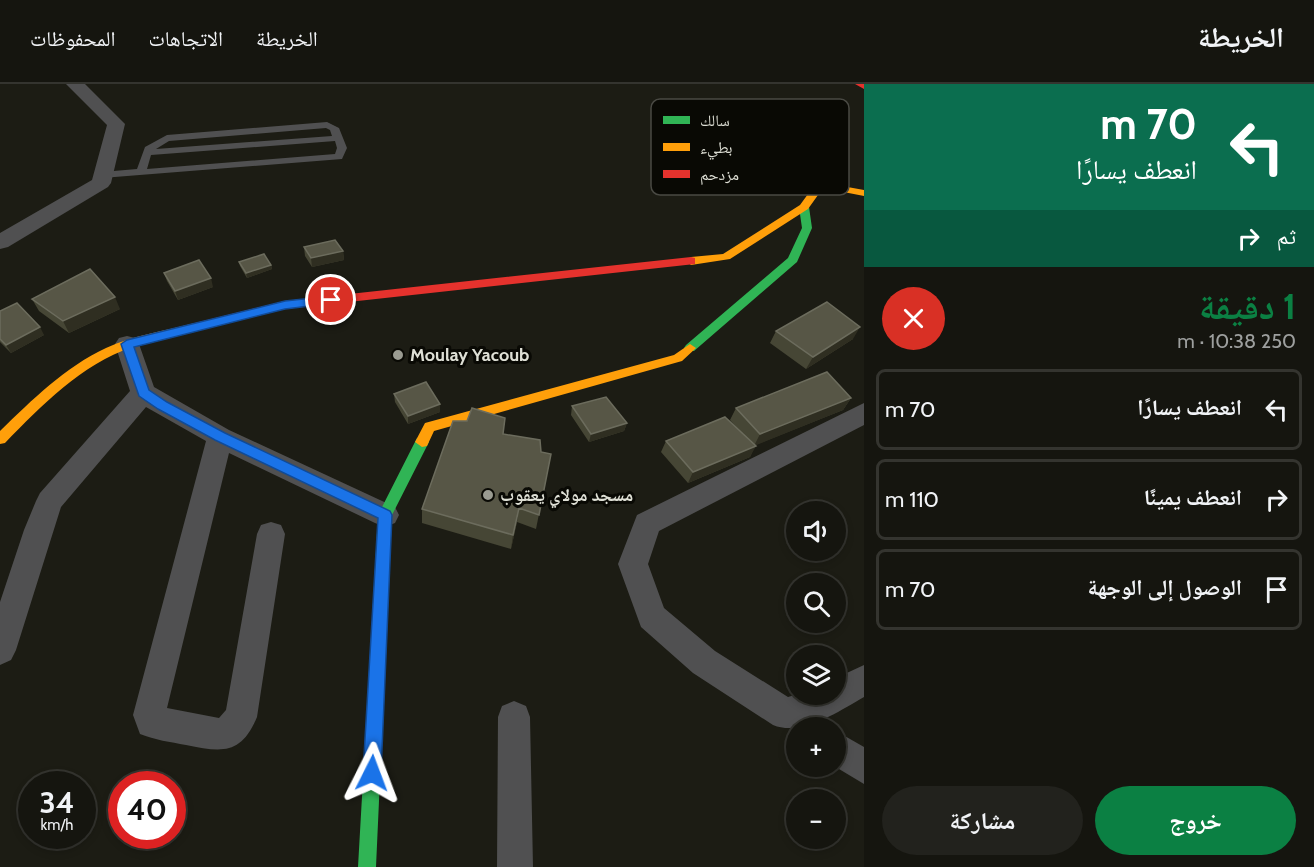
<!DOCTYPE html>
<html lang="ar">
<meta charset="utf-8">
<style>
body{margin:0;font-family:Cabin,"Noto Naskh Arabic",sans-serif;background:#22221d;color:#f1f3f6;direction:rtl;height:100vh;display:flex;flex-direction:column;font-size:22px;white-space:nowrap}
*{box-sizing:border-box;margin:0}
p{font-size:20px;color:#9d9f9e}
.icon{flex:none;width:33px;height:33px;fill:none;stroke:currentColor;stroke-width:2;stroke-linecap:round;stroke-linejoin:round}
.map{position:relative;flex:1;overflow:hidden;direction:ltr}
.drawer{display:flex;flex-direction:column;background:#15150f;width:450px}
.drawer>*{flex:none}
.guide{background:#0b6e4f;color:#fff;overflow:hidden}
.controls{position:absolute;left:786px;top:417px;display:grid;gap:12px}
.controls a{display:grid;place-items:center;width:60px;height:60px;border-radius:50%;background:#15150f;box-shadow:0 3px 9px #0003,0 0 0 2px #34342f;font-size:30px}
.speed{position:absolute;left:18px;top:687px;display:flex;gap:12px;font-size:30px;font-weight:700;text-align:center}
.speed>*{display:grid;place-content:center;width:78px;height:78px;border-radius:50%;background:#15150f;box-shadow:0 3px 9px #0003,0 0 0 2px #34342f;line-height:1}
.speed small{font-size:15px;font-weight:400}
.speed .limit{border:9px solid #d22;background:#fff;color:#111}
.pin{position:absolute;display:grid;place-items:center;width:51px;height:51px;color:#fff;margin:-26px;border:3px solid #fff;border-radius:50%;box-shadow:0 2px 6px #0007}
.me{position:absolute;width:66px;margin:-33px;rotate:3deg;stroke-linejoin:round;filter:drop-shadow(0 0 4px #0008)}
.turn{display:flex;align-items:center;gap:21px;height:126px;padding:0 18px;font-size:27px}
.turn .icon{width:78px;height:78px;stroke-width:2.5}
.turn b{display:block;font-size:42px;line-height:51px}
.then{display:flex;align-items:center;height:57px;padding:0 18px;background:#0003;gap:12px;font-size:22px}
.round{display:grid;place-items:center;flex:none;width:63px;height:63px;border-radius:32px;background:#22221d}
.head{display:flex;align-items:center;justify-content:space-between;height:102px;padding:0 18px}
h1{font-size:36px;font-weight:700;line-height:45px;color:#0b8043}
.action{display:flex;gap:12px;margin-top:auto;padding:12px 18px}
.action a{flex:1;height:69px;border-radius:36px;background:#0b8043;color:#fff;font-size:24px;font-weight:700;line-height:69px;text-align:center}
.action a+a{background:#22221d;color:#f1f3f6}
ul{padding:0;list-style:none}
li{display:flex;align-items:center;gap:18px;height:81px;margin:0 12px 9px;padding:0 6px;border:3px solid #34342f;border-radius:9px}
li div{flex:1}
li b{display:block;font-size:22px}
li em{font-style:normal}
header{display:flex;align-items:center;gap:36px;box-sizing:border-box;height:84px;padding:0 30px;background:#15150f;border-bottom:2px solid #34342f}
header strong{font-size:28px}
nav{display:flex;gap:33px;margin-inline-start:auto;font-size:21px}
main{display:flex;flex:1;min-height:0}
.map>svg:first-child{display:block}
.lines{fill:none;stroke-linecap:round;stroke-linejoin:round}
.lane{fill:#505051;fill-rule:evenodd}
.street{fill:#505051;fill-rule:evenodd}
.fast{fill:#30b455;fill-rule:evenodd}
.slow{fill:#ff9f0a;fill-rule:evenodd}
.jam{fill:#e5322d;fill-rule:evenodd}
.wall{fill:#464635}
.shaded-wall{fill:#2f2e21}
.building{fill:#575646;stroke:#6c6c5d;stroke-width:1.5}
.route{fill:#1a73e8;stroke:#114b97;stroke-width:1.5}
.poi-dot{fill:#9a9b91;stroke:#090904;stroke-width:2}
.labels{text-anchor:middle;stroke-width:6;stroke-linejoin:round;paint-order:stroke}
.poi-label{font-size:18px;font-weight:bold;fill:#dedfd5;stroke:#090904;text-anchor:start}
.key{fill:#090904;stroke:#494943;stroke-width:1.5}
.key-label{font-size:16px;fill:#dedfd5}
</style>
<header>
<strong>الخريطة</strong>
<nav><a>الخريطة</a><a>الاتجاهات</a><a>المحفوظات</a></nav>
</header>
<main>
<section class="drawer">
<div class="guide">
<div class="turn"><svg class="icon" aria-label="left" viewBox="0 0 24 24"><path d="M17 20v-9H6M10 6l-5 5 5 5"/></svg><div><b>70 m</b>انعطف يسارًا</div></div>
<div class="then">ثم<svg class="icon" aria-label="right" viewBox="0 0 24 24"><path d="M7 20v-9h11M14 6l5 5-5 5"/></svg></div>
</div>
<div class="head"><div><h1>1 دقيقة</h1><p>250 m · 10:38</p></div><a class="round" style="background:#d93025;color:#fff"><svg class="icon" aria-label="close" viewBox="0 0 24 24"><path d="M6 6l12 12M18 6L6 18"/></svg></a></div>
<ul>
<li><svg class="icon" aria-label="left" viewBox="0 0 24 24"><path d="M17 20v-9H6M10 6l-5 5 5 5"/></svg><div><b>انعطف يسارًا</b></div><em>70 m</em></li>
<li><svg class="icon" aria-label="right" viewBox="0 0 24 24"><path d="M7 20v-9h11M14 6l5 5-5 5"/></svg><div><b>انعطف يمينًا</b></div><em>110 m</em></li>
<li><svg class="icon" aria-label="arrive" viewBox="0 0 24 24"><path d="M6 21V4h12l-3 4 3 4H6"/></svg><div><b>الوصول إلى الوجهة</b></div><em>70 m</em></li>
</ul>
<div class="action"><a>خروج</a><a>مشاركة</a></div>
</section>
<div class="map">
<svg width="864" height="783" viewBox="0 0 864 783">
<rect width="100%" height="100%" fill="#1c1c14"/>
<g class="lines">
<path class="lane" d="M327 38 339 44 347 64 342 75 102 94 97 91 102 88 137 85 145 63 167 51ZM326 44 330 46 332 52 156 65 169 57ZM335 57 337 64 335 70 147 85 151 71Z"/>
<path class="street" d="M66 0H85L125 40 111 99 108 103 8 163 0 165V149L92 96 107 41Z
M127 252 135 254 139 260 154 303 229 346 395 423 399 431 395 439 385 443 375 439 229 369 167 624 219 634 226 626 257 450 261 441 271 438 281 441 285 450 257 633C241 672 221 668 186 661 170 658 155 656 140 650L133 631 206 357 146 323 61 423 16 566 11 576 0 581V518L24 446 36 417 40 409 130 307 115 260 119 254Z
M864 319V341L659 447 648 480 664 524 715 567 788 613 798 610H836V594L864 581V613C839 627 802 653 773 641L693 589 641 543 618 480 637 431Z
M514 617 526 622 530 633 533 783H497L498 633 502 622Z
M836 647 864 663V700L834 682H836Z"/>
<path class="fast" d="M804 120 809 123 812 144 797 178 694 267H686L684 264 686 261 788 174 802 144 799 123Z
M422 353 429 358 392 431 376 783H358L378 431 417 354Z"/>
<path class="slow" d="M820 98 864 106V112L823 104 808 125 730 175 691 181 686 177 691 173 723 170 800 121 816 99Z
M195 239 201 243 199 246C177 252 154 255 132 263 81 281 42 321 5 359L0 360V347C32 316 65 283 106 264 134 251 165 247 195 239Z
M690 260 696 264 682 277 434 347 427 362 422 363 415 358 425 339 674 271Z"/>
<path class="jam" d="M855 0H864V5Z
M691 173 695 174V180L285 225 195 247 189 243 195 239 285 217Z"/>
</g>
<path class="wall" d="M304 163 343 167 344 176 312 183 305 172Z
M239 178 271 181 272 185 247 194 240 182Z
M164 189 213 203 178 216 167 197Z
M32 215 120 225 69 249 39 227Z
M0 227 44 251 11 269 0 258Z
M776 247 853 255 806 285 770 259Z
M394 310 440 320V328L408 340 395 318Z
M851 314 843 326 755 361 750 373 688 399 661 368 666 357 736 343 730 336 736 324Z
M572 322 627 339 624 347 589 358 571 331Z
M503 350 541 368 551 370 536 445 517 438 511 465 422 439V425Z"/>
<path class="shaded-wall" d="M343 167 344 176 312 183 311 174Z
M271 181 272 185 247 194 246 189Z
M211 194 213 203 178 216 175 207Z
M115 213 120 225 69 249 63 237Z
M40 243 44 251 11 269 6 261Z
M860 243 853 255 806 285 813 273Z
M851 314 843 326 754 362 760 350Z
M440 320V328L408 340V332Z
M627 339 624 347 589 358 591 350Z
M756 362 750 373 688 399 693 388Z
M519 424 517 438 511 465 513 451Z"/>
<path class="building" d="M335 156 343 167 311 174 304 163Z
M264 170 271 181 246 189 239 178Z
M199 176 211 194 175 207 164 189Z
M90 185 115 213 63 237 32 215Z
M827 218 860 243 813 273 776 247Z
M17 219 40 243 6 261 0 255V227Z
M827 288 851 314 760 350 736 324Z
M426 298 440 320 408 332 394 310Z
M606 313 627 339 591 350 572 322Z
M472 324 505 334 503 350 540 356 541 368 551 370 539 431 519 424 513 451 422 425 453 337H467Z
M725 333 756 362 693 388 666 357Z"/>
<path class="route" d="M331 212 337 216 335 219 285 225 134 263 149 306 167 318 225 349 390 427 392 431 381 689 378 695 372 698 366 695 363 689 378 434 215 356 158 325 139 312 121 260 127 256 285 217Z"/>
<g class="poi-dot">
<circle cx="398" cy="271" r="6"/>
<circle cx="488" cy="411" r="6"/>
</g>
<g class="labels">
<g class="poi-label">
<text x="410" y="277">Moulay Yacoub</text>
<text x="500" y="417">مسجد مولاي يعقوب</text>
</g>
</g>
<rect x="651" y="15" width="198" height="96" rx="9" class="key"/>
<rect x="663" y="32" width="27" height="8" fill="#30b455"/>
<rect x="663" y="59" width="27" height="8" fill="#ff9f0a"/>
<rect x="663" y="86" width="27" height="8" fill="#e5322d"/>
<g class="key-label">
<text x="700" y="42">سالك</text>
<text x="700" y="69">بطيء</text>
<text x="700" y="96">مزدحم</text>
</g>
</svg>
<div class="controls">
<a><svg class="icon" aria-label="sound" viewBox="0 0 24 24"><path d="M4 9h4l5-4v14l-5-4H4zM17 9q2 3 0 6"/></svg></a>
<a><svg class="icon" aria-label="search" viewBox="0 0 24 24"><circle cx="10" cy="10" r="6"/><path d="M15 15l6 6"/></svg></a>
<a><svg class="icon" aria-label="layers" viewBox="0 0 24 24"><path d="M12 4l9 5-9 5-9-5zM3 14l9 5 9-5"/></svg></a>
<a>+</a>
<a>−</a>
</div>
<div class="speed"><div>34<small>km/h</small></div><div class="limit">40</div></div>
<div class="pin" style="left:331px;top:216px;background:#d93025"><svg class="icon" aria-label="arrive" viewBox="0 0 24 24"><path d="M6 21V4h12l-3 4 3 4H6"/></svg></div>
<svg class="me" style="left:372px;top:689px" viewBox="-20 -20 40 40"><path d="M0-17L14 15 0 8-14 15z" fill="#1a73e8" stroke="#fff" stroke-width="4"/></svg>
</div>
</main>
